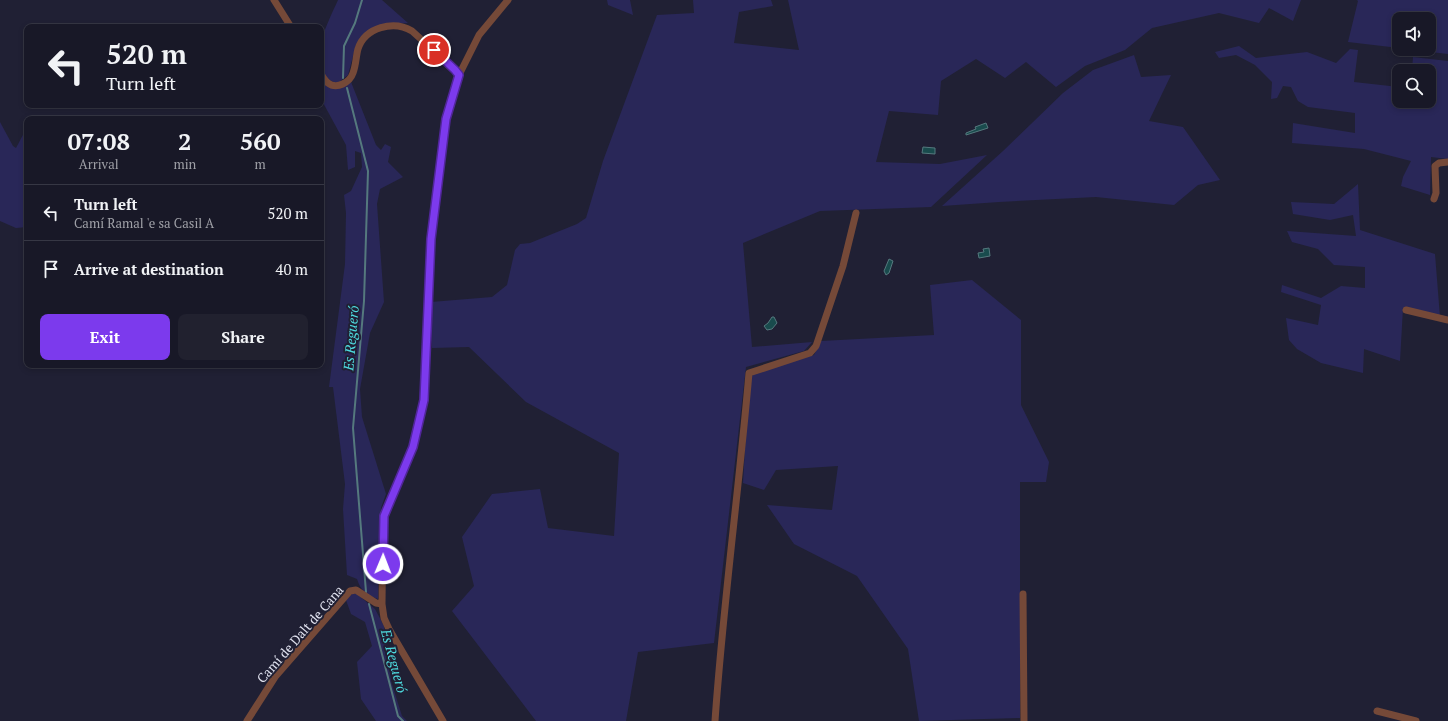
<!DOCTYPE html>
<meta charset="utf-8">
<style>
body{margin:0;font-family:"PT Serif",serif;background:#21212f;color:#f1f3f6;height:100vh;display:flex;flex-direction:column;font-size:15px;white-space:nowrap}
*{box-sizing:border-box;margin:0}
p{font-size:13px;color:#9fa0a7}
.icon{flex:none;width:22px;height:22px;fill:none;stroke:currentColor;stroke-width:2;stroke-linecap:round;stroke-linejoin:round}
.map{position:relative;flex:1;overflow:hidden}
.sheet{position:absolute;left:24px;top:116px;width:300px;height:252px;display:flex;flex-direction:column;background:#181827;border-radius:8px;box-shadow:0 2px 6px #0003,0 0 0 1px #363744}
.sheet>*{flex:none}
.guide{position:absolute;left:24px;top:24px;width:300px;height:84px;border-radius:8px;box-shadow:0 2px 6px #0003,0 0 0 1px #363744;background:#181827;color:#f1f3f6;overflow:hidden}
.fabs{position:absolute;left:1392px;top:12px;display:grid;gap:8px}
.fabs a{display:grid;place-items:center;width:44px;height:44px;border-radius:8px;background:#181827;box-shadow:0 2px 6px #0003,0 0 0 1px #363744;font-size:20px}
.pin{position:absolute;display:grid;place-items:center;width:34px;height:34px;color:#fff;margin:-17px;border:2px solid #fff;border-radius:50%;box-shadow:0 1px 4px #0007}
.me{position:absolute;width:44px;margin:-22px;rotate:1deg;stroke-linejoin:round;filter:drop-shadow(0 0 3px #0008)}
.turn{display:flex;align-items:center;gap:14px;height:84px;padding:0 16px;font-size:18px}
.turn .icon{width:52px;height:52px;stroke-width:2.5}
.turn b{display:block;font-size:28px;line-height:34px}
.eta{display:flex;justify-content:space-evenly;align-items:center;height:68px;text-align:center}
.eta b{font-size:24px;font-weight:700;line-height:28px}
.button{display:flex;gap:8px;margin-top:auto;padding:8px 16px}
.button a{flex:1;height:46px;border-radius:8px;background:#7c3aed;color:#fff;font-size:16px;font-weight:700;line-height:46px;text-align:center}
.button a+a{background:#21212f;color:#f1f3f6}
ul{padding:0;list-style:none}
li{display:flex;align-items:center;gap:12px;height:56px;padding:0 16px;border-top:1px solid #363744}
li div{flex:1}
li b{display:block;font-size:15px}
li em{font-style:normal}
.map>svg:first-child{display:block}
.green{fill:#292758}
.water{fill:#194b4d;stroke:#55797e}
.lines{fill:none;stroke-linecap:round;stroke-linejoin:round}
.stream{stroke:#55797e;stroke-width:2}
.minor{stroke:#754938;stroke-width:7}
.route-casing{stroke:#51269a;stroke-width:10}
.route{stroke:#7c3aed;stroke-width:7}
.labels{text-anchor:middle;stroke-width:4;stroke-linejoin:round;paint-order:stroke}
.street-label{font-size:13px;fill:#e1e3f0;stroke:#202034}
.water-label{font-size:14px;font-style:italic;fill:#4edade;stroke:#202034}
</style>
<div class="map">
<svg width="1448" height="721" viewBox="0 0 1448 721">
<rect width="100%" height="100%" fill="#202034"/>
<path class="green" d="M338 0H382L408 23 380 25 361 37 356 45 348 75 338 83C319 80 319 60 321 44 322 34 333 11 338 0Z
M607 0H630L633 15 608 5Z
M693 0H771L773 6 739 12 734 43 799 50 788 0H1301L1293 21 1269 8 1259 23 1219 13 1152 28 1125 50 1085 66 1056 87 1026 62 1005 78 976 59 941 81 938 115 889 111 876 162 940 164 987 155 931 207 820 211 743 243 752 347 812 342 804 351 746 367 714 643 638 652 626 721H536L452 611 474 586 462 537 492 494 540 489 548 528 614 536 619 453 526 402 469 347 432 348 431 302 492 297 507 285 515 250 520 244 530 243 577 224 586 218 603 161 657 15 694 13Z
M1357 0H1448V54L1404 49H1429V19H1399V48L1348 42 1358 1Z
M1239 46 1256 58 1307 52 1336 63 1350 49 1358 50 1354 82 1399 87V101H1429V71H1412L1413 57 1448 61V159L1431 157 1430 195 1401 186 1403 177 1411 161 1364 149 1292 143 1293 123 1355 133V113L1308 107 1298 101 1291 87 1283 86 1277 98 1271 99 1272 82 1255 65 1236 55 1219 58 1215 52Z
M1134 55 1141 77 1171 75 1149 121 1183 127 1220 180 1198 185 1174 205 1096 197 999 202 942 206 1003 151 1063 93 1093 70Z
M321 81C334 90 337 87 351 82L376 145 381 150 385 144 391 147 388 162 403 177 380 189 377 204 384 302 370 333 360 389 362 417 386 494 381 508 378 599C366 595 361 591 357 579L347 575 343 509 345 484 333 387H329L345 264 346 213 344 195 351 191 362 167 361 153 355 151V167L348 170 346 145 321 99Z
M0 122 13 146 16 148 24 133 27 135V227L16 228 0 221Z
M1358 184 1360 230 1435 254 1440 317 1403 308 1400 361 1364 349 1363 373 1321 363 1297 349 1289 340 1286 318 1318 325 1321 305 1281 292 1282 285 1321 298 1341 286 1365 288V267L1334 265 1318 249 1292 242 1287 231 1356 236 1353 215 1330 220 1293 214 1291 202 1334 204Z
M972 280 1021 320V405L1049 462 1046 482H1020V718L919 721 908 649 857 576 794 544 767 505 832 510 838 466 776 470 764 490 743 483 749 380 755 372 814 355 821 341 934 335 930 285Z
M352 594H357L375 609 384 626 391 681 402 716 407 721H376L361 699 357 662 372 646 365 622 351 614 346 600Z"/>
<path class="water" d="M986 123 988 128 966 135V133L976 129 975 127Z
M923 147 935 148V154L922 153Z
M989 248 990 256 979 258 978 253 984 252 983 249Z
M889 259 893 261 889 273 886 275 884 271Z
M772 317H774L777 323 772 329 767 330 764 326 768 323Z"/>
<g class="lines">
<path class="stream" d="M343 78 344 46 355 23 362 0
M347 88 368 171 364 301 353 428 366 592
M369 604 398 716 403 721"/>
<path class="minor" d="M274 0 291 27
M321 74C323 77 325 81 328 83 337 90 350 82 353 73 356 65 356 56 358 49 365 27 394 20 412 31L455 70 459 75
M1434 199 1436 193 1435 166 1439 163 1448 162
M1406 310 1448 320
M1023 594 1024 721
M1377 711 1416 721
M247 721 275 677 350 591 356 590 376 603 382 604
M443 721 389 629 384 618 382 604 383 516 413 447 424 401 431 239 446 119 459 75 479 35 508 0
M715 721C723 605 739 489 749 373L810 353 816 346 843 266 856 213"/>
</g>
<g class="lines">
<g class="route-casing">
<path id="route" d="M383 564 384 516 413 447 424 400 431 239 446 119 459 75 455 70 434 50"/>
</g>
<use href="#route" class="route"/>
</g>
<g class="labels">
<g class="street-label">
<text transform="translate(300 634) rotate(-49)" y="5">Camí de Dalt de Cana</text>
</g>
<g class="water-label">
<text transform="translate(351 338) rotate(-85)" y="5">Es Regueró</text>
<text transform="translate(394 661) rotate(75)" y="5">Es Regueró</text>
</g>
</g>
</svg>
<div class="fabs">
<a><svg class="icon" aria-label="sound" viewBox="0 0 24 24"><path d="M4 9h4l5-4v14l-5-4H4zM17 9q2 3 0 6"/></svg></a>
<a><svg class="icon" aria-label="search" viewBox="0 0 24 24"><circle cx="10" cy="10" r="6"/><path d="M15 15l6 6"/></svg></a>
</div>
<div class="pin" style="left:434px;top:50px;background:#d93025"><svg class="icon" aria-label="arrive" viewBox="0 0 24 24"><path d="M6 21V4h12l-3 4 3 4H6"/></svg></div>
<svg class="me" style="left:383px;top:564px" viewBox="-20 -20 40 40"><circle r="17" fill="#7c3aed" stroke="#fff" stroke-width="3"/><path d="M0-11L8 9 0 5-8 9z" fill="#fff"/></svg>
<div class="guide">
<div class="turn"><svg class="icon" aria-label="left" viewBox="0 0 24 24"><path d="M17 20v-9H6M10 6l-5 5 5 5"/></svg><div><b>520 m</b>Turn left</div></div>
</div>
<section class="sheet">
<div class="eta">
<div><b>07:08</b><p>Arrival</p></div>
<div><b>2</b><p>min</p></div>
<div><b>560</b><p>m</p></div>
</div>
<ul>
<li><svg class="icon" aria-label="left" viewBox="0 0 24 24"><path d="M17 20v-9H6M10 6l-5 5 5 5"/></svg><div><b>Turn left</b><p>Camí Ramal 'e sa Casil A</p></div><em>520 m</em></li>
<li><svg class="icon" aria-label="arrive" viewBox="0 0 24 24"><path d="M6 21V4h12l-3 4 3 4H6"/></svg><div><b>Arrive at destination</b></div><em>40 m</em></li>
</ul>
<div class="button"><a>Exit</a><a>Share</a></div>
</section>
</div>
